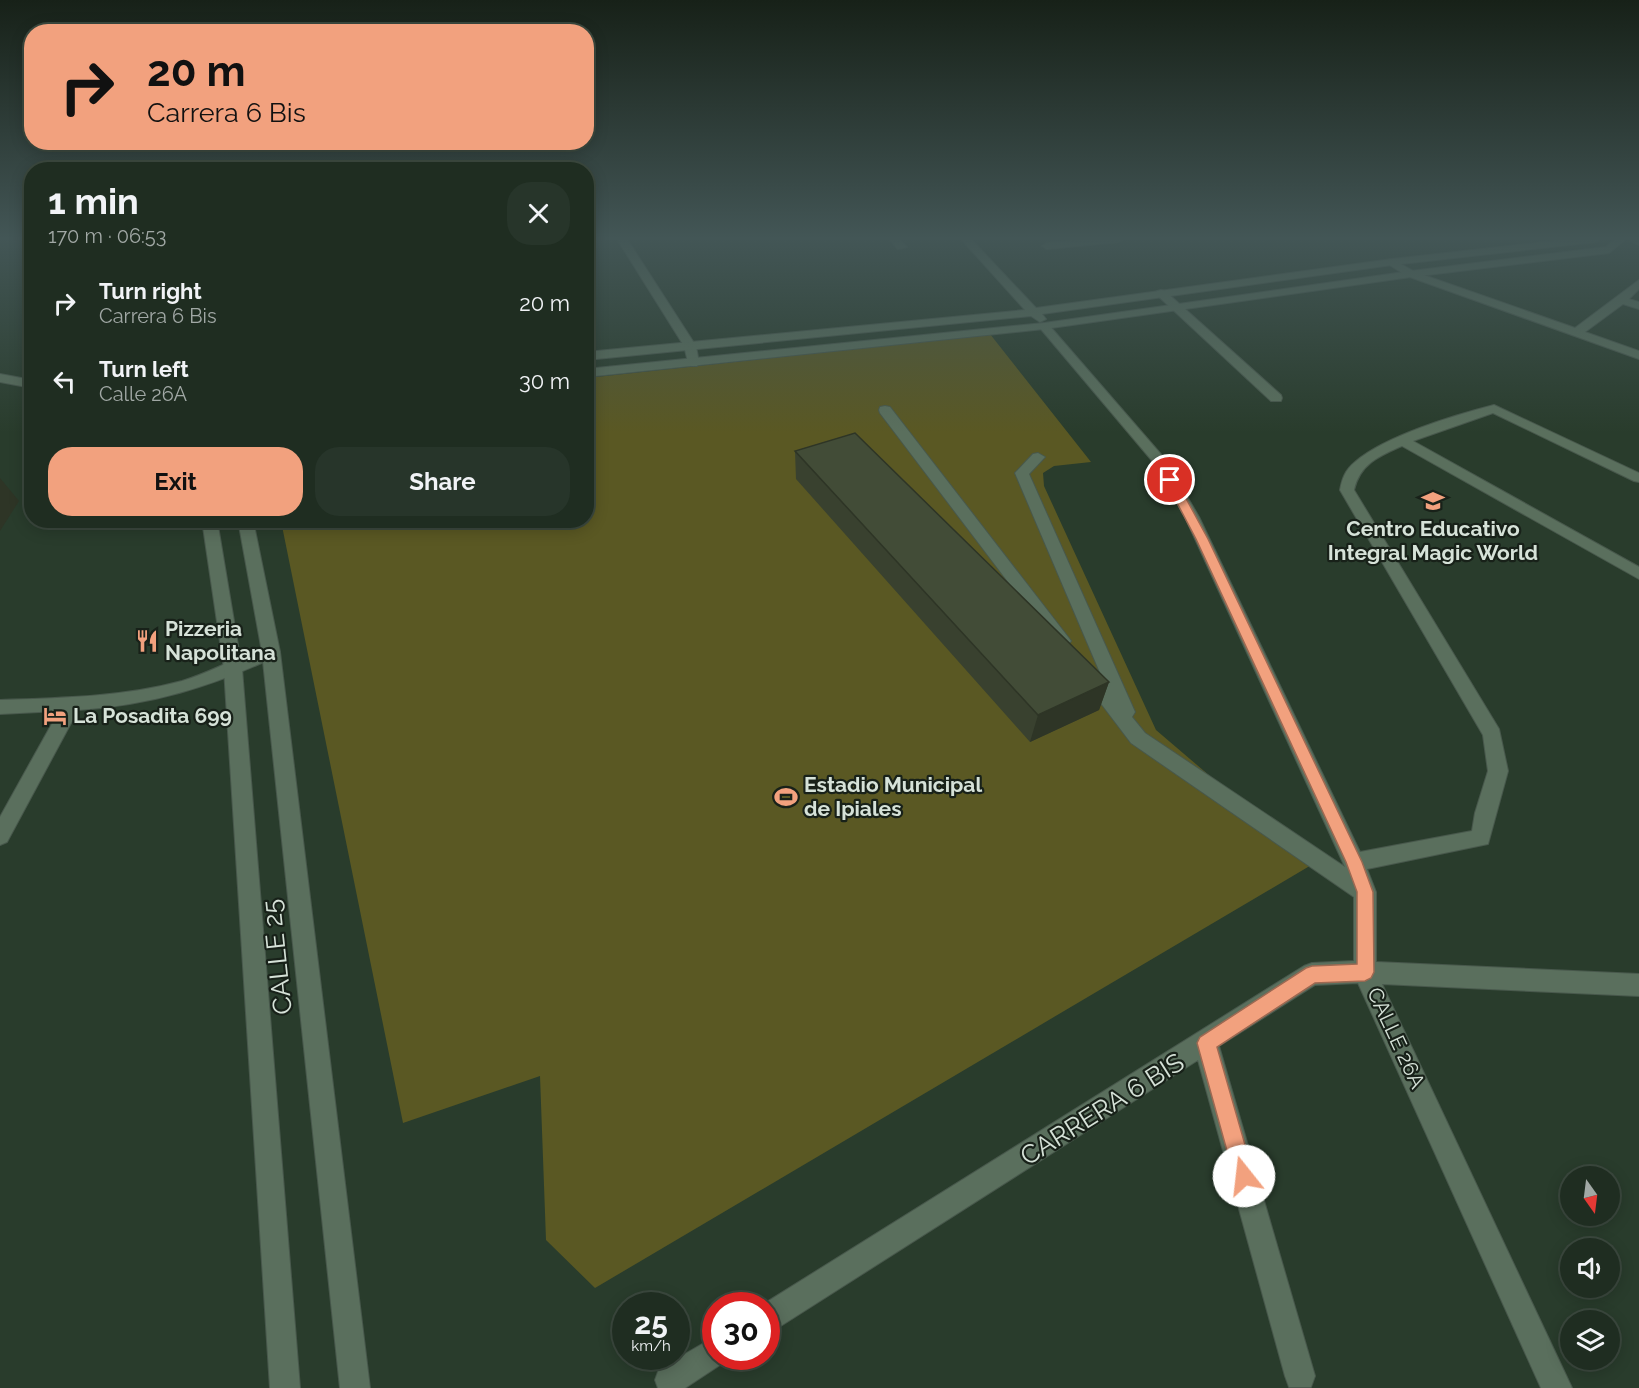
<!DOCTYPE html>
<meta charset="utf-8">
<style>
body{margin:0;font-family:Raleway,sans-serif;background:#27352a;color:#f1f3f6;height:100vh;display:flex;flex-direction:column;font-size:22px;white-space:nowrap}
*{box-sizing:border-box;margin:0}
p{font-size:20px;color:#a1a8a5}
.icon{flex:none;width:33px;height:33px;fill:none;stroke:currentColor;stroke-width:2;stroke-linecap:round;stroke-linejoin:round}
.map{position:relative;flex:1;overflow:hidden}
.side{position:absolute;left:24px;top:162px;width:570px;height:366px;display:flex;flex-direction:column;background:#1f2d21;border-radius:24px;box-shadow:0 3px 15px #0003,0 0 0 2px #3c493f}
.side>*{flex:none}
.hud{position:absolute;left:24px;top:24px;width:570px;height:126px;border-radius:24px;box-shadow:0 3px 15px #0003,0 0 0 2px #3c493f;background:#f2a17e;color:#111;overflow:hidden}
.needle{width:39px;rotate:166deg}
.tools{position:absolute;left:1560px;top:1166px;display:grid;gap:12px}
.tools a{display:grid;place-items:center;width:60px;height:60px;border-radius:50%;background:#1f2d21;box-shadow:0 3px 15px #0003,0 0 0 2px #3c493f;font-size:30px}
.speed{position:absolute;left:612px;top:1292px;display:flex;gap:12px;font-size:30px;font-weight:700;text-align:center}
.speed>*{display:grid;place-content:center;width:78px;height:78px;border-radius:50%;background:#1f2d21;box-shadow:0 3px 15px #0003,0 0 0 2px #3c493f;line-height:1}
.speed small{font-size:15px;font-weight:400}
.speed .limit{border:9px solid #d22;background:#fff;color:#111}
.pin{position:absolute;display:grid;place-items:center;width:51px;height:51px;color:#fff;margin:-26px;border:3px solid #fff;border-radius:50%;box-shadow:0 2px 6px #0007}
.me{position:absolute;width:66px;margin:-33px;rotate:344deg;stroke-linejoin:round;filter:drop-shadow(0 0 4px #0008)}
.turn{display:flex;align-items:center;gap:21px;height:126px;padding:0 24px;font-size:27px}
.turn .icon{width:78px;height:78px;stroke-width:2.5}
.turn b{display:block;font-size:42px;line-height:51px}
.round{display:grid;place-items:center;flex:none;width:63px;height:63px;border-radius:24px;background:#27352a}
.overview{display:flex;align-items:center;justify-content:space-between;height:102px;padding:0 24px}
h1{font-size:36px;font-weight:700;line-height:45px}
.button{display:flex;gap:12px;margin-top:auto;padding:12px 24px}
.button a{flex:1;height:69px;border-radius:24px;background:#f2a17e;color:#111;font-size:24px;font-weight:700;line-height:69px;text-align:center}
.button a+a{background:#27352a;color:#f1f3f6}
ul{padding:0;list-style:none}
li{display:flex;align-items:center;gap:18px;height:78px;padding:0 24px}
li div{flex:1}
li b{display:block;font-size:22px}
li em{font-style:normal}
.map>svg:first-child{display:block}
.green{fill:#5a5823}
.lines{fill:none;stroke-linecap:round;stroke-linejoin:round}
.street-casing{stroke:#48584c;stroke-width:2}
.secondary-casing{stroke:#48584c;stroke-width:2}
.street{fill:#5a6f5d;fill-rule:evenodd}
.secondary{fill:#5a6f5d;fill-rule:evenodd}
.wall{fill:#39412f}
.shaded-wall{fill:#2e3526}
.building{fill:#424c37;stroke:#2e3526;stroke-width:1.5}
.route{fill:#f2a17e;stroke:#9d6952;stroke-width:1.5}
.labels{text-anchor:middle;stroke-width:4.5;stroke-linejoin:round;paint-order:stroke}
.poi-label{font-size:21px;font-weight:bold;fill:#d6e2d8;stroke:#182119;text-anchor:start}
.street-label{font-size:21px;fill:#d6e2d8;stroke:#182119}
.near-street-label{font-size:26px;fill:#d6e2d8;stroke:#182119}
</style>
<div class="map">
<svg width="1639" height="1388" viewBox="0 0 1639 1388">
<rect width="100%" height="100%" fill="#293c2c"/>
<path class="green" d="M990 334 1091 462 1054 466 1043 473 1044 486 1156 730 1313 864 595 1288 546 1240 540 1076 403 1123 281 521 586 520 587 378Z"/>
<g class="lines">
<g class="street-casing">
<path id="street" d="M617 239H627L696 346 699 363 697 366H689L684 346Z
M889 239H899L907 247 898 249Z
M1091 239H1124L1119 242 1047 249 1042 246 1047 243Z
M1627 239H1639V245Z
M1392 259 1415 272 1575 328 1639 280V289L1629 299 1639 302V309L1623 304 1585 332 1639 351V359L1407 276 1388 264V260Z
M1161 290 1165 291 1281 395 1282 398 1281 401H1271L1157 295V291Z
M1044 323 1048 324 1165 459 1199 517 1360 852 1472 831 1475 813 1488 771 1483 735 1340 490C1342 479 1345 470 1355 462 1385 436 1455 415 1494 405L1639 473V482L1634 481 1493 413 1413 441 1639 567V579L1402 446C1379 456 1360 464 1354 490L1499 729 1508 771 1488 844 1367 869 1376 892V962L1639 974V996L1382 984 1572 1388H1541L1358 983 1315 985 1219 1046 1315 1376 1311 1387H1289L1285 1376 1198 1060 776 1329 766 1333V1305H762L1304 966 1312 963 1354 961V897L1131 743 1081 677 1084 672C1094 669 1098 674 1104 682L1015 473 1033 454 1038 453 1045 457 1029 474 1135 712 1132 717 1145 733 1345 867 1185 517 1154 463 1040 328 1038 326Z
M885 406 890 407 1068 637 1071 641 1068 645H1056L880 413 879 410 880 407Z
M271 646 277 648 280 652 277 656C211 687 151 705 78 710L7 842 0 845V817L59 711 0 714V700C60 698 123 697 182 681 212 672 240 655 271 646Z
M716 1336V1356H729L726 1361 685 1388H658L655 1380 659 1369Z"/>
</g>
<g class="secondary-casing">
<path id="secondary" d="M961 239H971L1036 308 1392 259 1572 239H1601L1596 242 1392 265 1042 314 1046 319 1040 322 1031 316 586 360V352L1025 310Z
M1615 239H1626L1609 253 1411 277 1044 329 586 377V369L1044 323 1411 271 1606 247Z
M0 374 32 380V388L0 382Z
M202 520H217L242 669 300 1388H270L224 669Z
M238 520H253L280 652 370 1388H340L262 652Z"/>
</g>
<use href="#street" class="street"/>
<use href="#secondary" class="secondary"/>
</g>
<path class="wall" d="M795 451 1109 682 1099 710 1030 742 796 479Z"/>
<path class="shaded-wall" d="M0 478 19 501 0 531Z
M1109 682 1099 710 1030 742 1038 715Z"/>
<path class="building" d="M855 433 1109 682 1038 715 795 451Z"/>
<linearGradient id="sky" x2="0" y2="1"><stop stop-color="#172118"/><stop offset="0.55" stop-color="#435656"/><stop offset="1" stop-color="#435656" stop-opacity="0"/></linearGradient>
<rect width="1639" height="433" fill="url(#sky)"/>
<path class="route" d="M1170 477 1176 480 1208 539 1362 862 1373 892 1374 972 1371 978 1365 981 1315 983 1217 1047 1254 1176 1251 1183 1244 1186 1237 1183 1234 1176 1197 1043 1200 1037 1306 968 1312 966 1357 964V892L1346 862 1196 539 1165 480Z"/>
<defs>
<g id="school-bare" transform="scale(1.8)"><path d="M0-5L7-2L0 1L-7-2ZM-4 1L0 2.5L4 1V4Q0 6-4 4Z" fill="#f2a17e" stroke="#182119" stroke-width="2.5" paint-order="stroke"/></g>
<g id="restaurant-bare" transform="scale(1.8)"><path d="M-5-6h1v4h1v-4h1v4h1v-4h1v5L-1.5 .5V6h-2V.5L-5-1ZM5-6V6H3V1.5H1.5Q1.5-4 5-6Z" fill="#f2a17e" stroke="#182119" stroke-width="2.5" paint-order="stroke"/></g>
<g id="hotel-bare" transform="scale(1.8)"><path d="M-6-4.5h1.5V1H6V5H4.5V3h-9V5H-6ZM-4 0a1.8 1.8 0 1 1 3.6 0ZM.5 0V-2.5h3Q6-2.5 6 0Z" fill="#f2a17e" stroke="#182119" stroke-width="2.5" paint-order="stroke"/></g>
<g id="stadium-bare" transform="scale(1.8)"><path d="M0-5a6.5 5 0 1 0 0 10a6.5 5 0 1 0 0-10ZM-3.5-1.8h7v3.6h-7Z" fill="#f2a17e" stroke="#182119" stroke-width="2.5" paint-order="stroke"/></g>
</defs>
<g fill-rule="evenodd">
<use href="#school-bare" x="1433" y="501"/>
<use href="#restaurant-bare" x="147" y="641"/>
<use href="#hotel-bare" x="55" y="716"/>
<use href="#stadium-bare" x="786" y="797"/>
</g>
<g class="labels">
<g class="poi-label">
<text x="1433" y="536" text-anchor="middle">Centro Educativo<tspan x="1433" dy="24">Integral Magic World</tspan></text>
<text x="165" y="636">Pizzeria<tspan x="165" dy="24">Napolitana</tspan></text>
<text x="73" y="723">La Posadita 699</text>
<text x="804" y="792">Estadio Municipal<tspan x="804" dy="24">de Ipiales</tspan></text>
</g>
<g class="street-label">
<text transform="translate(1396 1038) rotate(65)" y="7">CALLE 26A</text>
</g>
<g class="near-street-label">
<text transform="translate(277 957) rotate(-96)" y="9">CALLE 25</text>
<text transform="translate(1102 1109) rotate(-32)" y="9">CARRERA 6 BIS</text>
</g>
</g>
</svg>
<div class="tools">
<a><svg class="needle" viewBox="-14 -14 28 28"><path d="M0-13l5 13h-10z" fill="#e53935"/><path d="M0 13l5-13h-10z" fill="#a1a8a5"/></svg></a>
<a><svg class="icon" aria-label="sound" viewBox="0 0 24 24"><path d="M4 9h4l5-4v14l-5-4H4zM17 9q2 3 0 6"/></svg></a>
<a><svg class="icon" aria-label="layers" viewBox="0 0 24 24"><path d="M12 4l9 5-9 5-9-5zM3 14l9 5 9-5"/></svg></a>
</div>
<div class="speed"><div>25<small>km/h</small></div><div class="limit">30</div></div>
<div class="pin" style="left:1170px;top:480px;background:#d93025"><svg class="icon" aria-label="arrive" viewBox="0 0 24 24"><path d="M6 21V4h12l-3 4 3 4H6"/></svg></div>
<svg class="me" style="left:1244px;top:1176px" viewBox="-20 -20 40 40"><circle r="19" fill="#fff"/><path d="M0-13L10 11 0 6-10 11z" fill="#f2a17e"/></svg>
<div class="hud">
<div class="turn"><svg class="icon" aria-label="right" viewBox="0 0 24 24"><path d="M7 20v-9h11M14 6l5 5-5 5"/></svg><div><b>20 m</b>Carrera 6 Bis</div></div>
</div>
<section class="side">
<div class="overview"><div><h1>1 min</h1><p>170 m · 06:53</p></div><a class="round"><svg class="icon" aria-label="close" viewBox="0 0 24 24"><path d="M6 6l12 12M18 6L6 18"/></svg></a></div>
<ul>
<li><svg class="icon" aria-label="right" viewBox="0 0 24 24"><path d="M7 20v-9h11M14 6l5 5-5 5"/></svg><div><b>Turn right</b><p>Carrera 6 Bis</p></div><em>20 m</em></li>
<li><svg class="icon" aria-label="left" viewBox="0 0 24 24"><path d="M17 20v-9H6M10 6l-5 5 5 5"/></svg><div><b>Turn left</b><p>Calle 26A</p></div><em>30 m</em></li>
</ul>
<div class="button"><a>Exit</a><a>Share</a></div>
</section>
</div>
